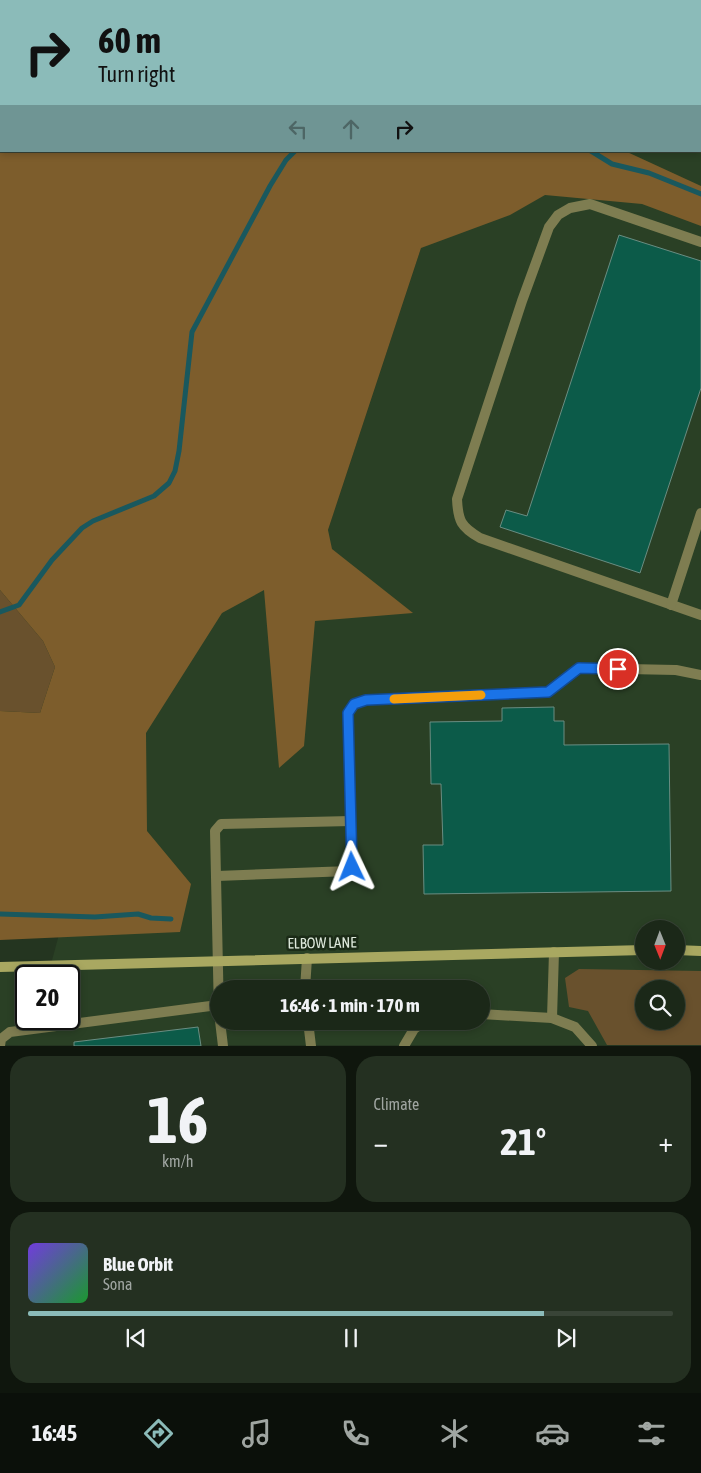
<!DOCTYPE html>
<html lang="en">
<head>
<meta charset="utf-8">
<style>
	body { margin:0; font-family:"Asap Condensed",sans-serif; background:#243021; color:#f1f3f6; height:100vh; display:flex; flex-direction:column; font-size:19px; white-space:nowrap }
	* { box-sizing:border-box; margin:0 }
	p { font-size:16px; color:#a0a6a2 }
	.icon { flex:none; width:28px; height:28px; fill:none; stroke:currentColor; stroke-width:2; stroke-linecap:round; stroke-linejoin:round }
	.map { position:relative; height:1046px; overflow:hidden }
	.side { display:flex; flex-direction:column; gap:10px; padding:10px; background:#0f160d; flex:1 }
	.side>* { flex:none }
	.top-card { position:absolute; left:0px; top:0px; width:701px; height:152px; box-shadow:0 2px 8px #0003,0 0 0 1px #394437; background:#8bbbb9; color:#111; overflow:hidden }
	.needle { width:32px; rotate:179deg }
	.tools { position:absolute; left:635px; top:920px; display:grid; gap:10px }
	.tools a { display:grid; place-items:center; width:50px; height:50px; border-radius:50%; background:#1b2818; box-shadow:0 2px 8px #0003,0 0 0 1px #394437; font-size:25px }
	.speed { position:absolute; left:15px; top:965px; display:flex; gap:10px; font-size:25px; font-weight:700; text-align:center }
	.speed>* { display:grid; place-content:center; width:65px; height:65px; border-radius:50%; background:#1b2818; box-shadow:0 2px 8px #0003,0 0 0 1px #394437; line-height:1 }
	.speed .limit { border:2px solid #111; border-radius:8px; background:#fff; color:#111 }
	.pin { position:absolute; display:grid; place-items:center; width:42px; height:42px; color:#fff; margin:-21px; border:2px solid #fff; border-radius:50%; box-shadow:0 1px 5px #0007 }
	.me { position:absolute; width:55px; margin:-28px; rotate:358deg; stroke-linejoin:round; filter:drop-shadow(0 0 4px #0008) }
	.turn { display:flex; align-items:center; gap:18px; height:105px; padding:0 15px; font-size:22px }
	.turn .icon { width:65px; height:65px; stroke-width:2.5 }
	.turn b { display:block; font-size:35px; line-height:42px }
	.lanes { display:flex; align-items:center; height:48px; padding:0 15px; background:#0003; justify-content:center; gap:25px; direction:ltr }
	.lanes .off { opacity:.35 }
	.big { font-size:38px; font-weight:700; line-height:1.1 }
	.side .tile { flex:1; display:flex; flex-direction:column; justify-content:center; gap:8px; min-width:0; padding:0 18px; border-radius:20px; background:#243021 }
	.side .dial { align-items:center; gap:0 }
	.dial b { font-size:65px; line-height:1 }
	.song { display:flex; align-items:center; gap:15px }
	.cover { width:60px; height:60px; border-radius:8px; background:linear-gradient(135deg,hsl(260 70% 55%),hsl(130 70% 35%)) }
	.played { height:5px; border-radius:2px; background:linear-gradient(90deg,#8bbbb9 80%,#394437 80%) }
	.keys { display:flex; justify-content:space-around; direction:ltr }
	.heat { display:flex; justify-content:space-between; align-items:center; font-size:28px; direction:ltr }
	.side .tiles { flex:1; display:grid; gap:10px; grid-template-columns:1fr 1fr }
	.tile:last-child { grid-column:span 2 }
	.trip { position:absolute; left:210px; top:980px; width:280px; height:50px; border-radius:25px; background:#1b2818; box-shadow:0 2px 8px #0003,0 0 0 1px #394437; font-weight:700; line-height:50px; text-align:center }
	.dock { display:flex; height:80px; justify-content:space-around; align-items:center; background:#0b100a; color:#a0a6a2 }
	.dock .icon { width:35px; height:35px }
	.dock .active { color:#8bbbb9 }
	.dock b { font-size:22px; color:#f1f3f6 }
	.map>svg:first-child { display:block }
	.built { fill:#2a4025; fill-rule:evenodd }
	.green { fill:#69512d; fill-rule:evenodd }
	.forest { fill:#7d5d2c }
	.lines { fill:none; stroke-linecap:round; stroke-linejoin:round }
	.stream { stroke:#19585e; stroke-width:5 }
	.building { fill:#0c5b49; stroke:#6a8d82 }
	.lane { stroke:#7e7d51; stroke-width:10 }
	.street { stroke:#7e7d51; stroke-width:10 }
	.secondary { stroke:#a9a861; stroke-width:10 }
	.route-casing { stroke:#114b97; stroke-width:12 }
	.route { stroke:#1a73e8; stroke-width:9 }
	.slow { stroke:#f59e0b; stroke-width:9 }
	.labels { text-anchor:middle; stroke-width:5; stroke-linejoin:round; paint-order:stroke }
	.street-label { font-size:15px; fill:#dde8db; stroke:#1b2b17 }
</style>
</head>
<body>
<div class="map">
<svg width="701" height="1046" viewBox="0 0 701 1046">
	<rect width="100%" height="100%" fill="#243520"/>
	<!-- built -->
	<path class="built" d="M 447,0 L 701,0 L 701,1045 L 0,1045 L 0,966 L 51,964 L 127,684 L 328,530 L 453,151 L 700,151 L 700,1 ZM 644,929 L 676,929 L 676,961 L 644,961 ZM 26,976 L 69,976 L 69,1019 L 26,1019 ZM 219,989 L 481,989 L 481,1021 L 219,1021 ZM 644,989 L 676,989 L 676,1021 L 644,1021 Z"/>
	<!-- green -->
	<g class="green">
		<path d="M 0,590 L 43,641 L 55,667 L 40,713 L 0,711 Z"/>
		<path d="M 579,969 L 701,971 L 701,1045 L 607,1045 L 588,1011 L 569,1007 L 565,978 ZM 644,989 L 676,989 L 676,1021 L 644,1021 Z"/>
	</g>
	<!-- forest -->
	<path class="forest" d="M 0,0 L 621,0 L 1,1 L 1,151 L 625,151 L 701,186 L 701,226 L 642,204 L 545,195 L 510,215 L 421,248 L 328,530 L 332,549 L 413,613 L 315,621 L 304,746 L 279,768 L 264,590 L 222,613 L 146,733 L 147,831 L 191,884 L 180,932 L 0,940 L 0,711 L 40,713 L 55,667 L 43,641 L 0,590 Z"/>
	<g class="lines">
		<!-- stream -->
		<g class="stream">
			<path d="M 393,0 L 393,1"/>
			<path d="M 591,151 L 612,164 L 649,173 L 701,194"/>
			<path d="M 0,612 L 19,605 L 52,560 L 82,528 L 93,521 L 154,496 L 169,483 L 175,471 L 179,451 L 192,332 L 270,186 L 286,160 L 295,151"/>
			<path d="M 0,914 L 95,917 L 138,914 L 151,918 L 171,919"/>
		</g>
	</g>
	<!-- building -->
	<g class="building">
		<path d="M 619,235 L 701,261 L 701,388 L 640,573 L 500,527 L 506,510 L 527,516 Z"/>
		<path d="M 554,707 L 554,721 L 564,721 L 564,745 L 669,744 L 671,891 L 424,894 L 423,845 L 443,845 L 441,784 L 431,784 L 430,722 L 502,721 L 502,708 Z"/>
		<path d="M 198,1027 L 201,1046 L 74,1046 L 74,1042 Z"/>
	</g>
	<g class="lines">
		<!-- lane -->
		<g class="lane">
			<path d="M 700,119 L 701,119"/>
			<path d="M 701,242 L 590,204 L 570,208 L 558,215 L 549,227 L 522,301 L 457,499 C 458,521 461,527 480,538 L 701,615"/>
			<path d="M 671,605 L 701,513"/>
			<path d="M 217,876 L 350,871 L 352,867 L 348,713 L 355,704 L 366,700 L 548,692 L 579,668 L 676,670 L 701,675"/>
			<path d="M 481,1014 L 552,1018 L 554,952"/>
			<path d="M 219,1015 L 215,831 L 221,824 L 351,821"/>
			<path d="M 552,1018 L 575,1027 L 592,1046"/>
			<path d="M 220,1021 L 223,1046"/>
			<path d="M 0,1046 L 1,1039 L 10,1032 L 218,1005"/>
			<path d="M 404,1046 L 414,1029 L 425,1021"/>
		</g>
		<!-- street -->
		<g class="street">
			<path d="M 305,989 L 307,958"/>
			<path d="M 308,1021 L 311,1046"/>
		</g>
		<!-- secondary -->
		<g class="secondary">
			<path d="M 676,950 L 701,951"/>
			<path d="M 0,967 L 644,950"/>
		</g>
	</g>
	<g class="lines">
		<defs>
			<path id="route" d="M 352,867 L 348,713 L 354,704 L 366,700 L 548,692 L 579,668 L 618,669"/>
		</defs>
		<!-- route casing -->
		<use href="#route" class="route-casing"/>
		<!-- route -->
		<use href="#route" class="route"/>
		<!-- slow -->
		<path class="slow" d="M 394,699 L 481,695"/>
	</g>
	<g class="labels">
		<!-- street labels -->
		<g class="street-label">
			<text transform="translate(322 943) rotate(-1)" y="5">ELBOW LANE</text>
		</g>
	</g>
</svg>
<div class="tools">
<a><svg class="needle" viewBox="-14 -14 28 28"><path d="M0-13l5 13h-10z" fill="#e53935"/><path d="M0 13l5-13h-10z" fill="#a0a6a2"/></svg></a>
<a><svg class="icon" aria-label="search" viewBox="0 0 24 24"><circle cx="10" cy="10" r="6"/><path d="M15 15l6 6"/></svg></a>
</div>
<div class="speed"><div class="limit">20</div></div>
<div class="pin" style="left:618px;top:669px;background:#d93025"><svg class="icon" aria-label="arrive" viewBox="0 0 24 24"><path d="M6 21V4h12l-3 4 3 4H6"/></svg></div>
<svg class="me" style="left:352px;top:867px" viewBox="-20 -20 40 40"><path d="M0-17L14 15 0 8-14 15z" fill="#1a73e8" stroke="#fff" stroke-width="4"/></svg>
<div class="trip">16:46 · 1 min · 170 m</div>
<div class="top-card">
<div class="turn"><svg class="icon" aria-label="right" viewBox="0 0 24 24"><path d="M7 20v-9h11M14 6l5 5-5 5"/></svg><div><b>60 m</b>Turn right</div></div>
<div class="lanes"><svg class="icon off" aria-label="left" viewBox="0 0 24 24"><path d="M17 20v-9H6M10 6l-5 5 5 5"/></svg><svg class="icon off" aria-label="ahead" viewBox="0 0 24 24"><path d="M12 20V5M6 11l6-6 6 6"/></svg><svg class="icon" aria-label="right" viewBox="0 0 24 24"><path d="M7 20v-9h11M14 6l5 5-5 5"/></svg></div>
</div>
</div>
<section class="side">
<div class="tiles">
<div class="tile dial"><b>16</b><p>km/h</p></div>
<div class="tile"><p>Climate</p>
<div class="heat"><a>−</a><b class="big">21°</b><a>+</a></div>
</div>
<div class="tile">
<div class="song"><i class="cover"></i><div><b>Blue Orbit</b><p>Sona</p></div></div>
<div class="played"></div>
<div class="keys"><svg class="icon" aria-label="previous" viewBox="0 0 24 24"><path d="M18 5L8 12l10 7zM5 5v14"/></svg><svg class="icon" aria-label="pause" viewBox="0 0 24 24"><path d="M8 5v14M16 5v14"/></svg><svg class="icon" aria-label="next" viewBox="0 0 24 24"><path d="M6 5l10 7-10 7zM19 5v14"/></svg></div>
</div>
</div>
</section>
<nav class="dock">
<b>16:45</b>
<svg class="icon active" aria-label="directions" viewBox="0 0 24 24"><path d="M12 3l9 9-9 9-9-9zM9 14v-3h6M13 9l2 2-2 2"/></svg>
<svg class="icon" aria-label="music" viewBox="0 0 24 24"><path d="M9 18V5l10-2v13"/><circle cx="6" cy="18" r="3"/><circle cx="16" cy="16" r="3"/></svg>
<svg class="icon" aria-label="phone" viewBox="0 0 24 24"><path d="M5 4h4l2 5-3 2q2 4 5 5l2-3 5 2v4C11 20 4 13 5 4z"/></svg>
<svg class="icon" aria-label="climate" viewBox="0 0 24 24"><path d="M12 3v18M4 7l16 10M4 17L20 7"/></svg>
<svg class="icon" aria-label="car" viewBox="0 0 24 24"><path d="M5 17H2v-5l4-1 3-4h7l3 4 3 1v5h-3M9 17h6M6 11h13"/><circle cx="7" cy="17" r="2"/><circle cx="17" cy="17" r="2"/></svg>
<svg class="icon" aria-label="filters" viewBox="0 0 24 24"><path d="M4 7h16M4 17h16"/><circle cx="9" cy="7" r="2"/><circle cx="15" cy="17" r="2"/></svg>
</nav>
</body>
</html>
